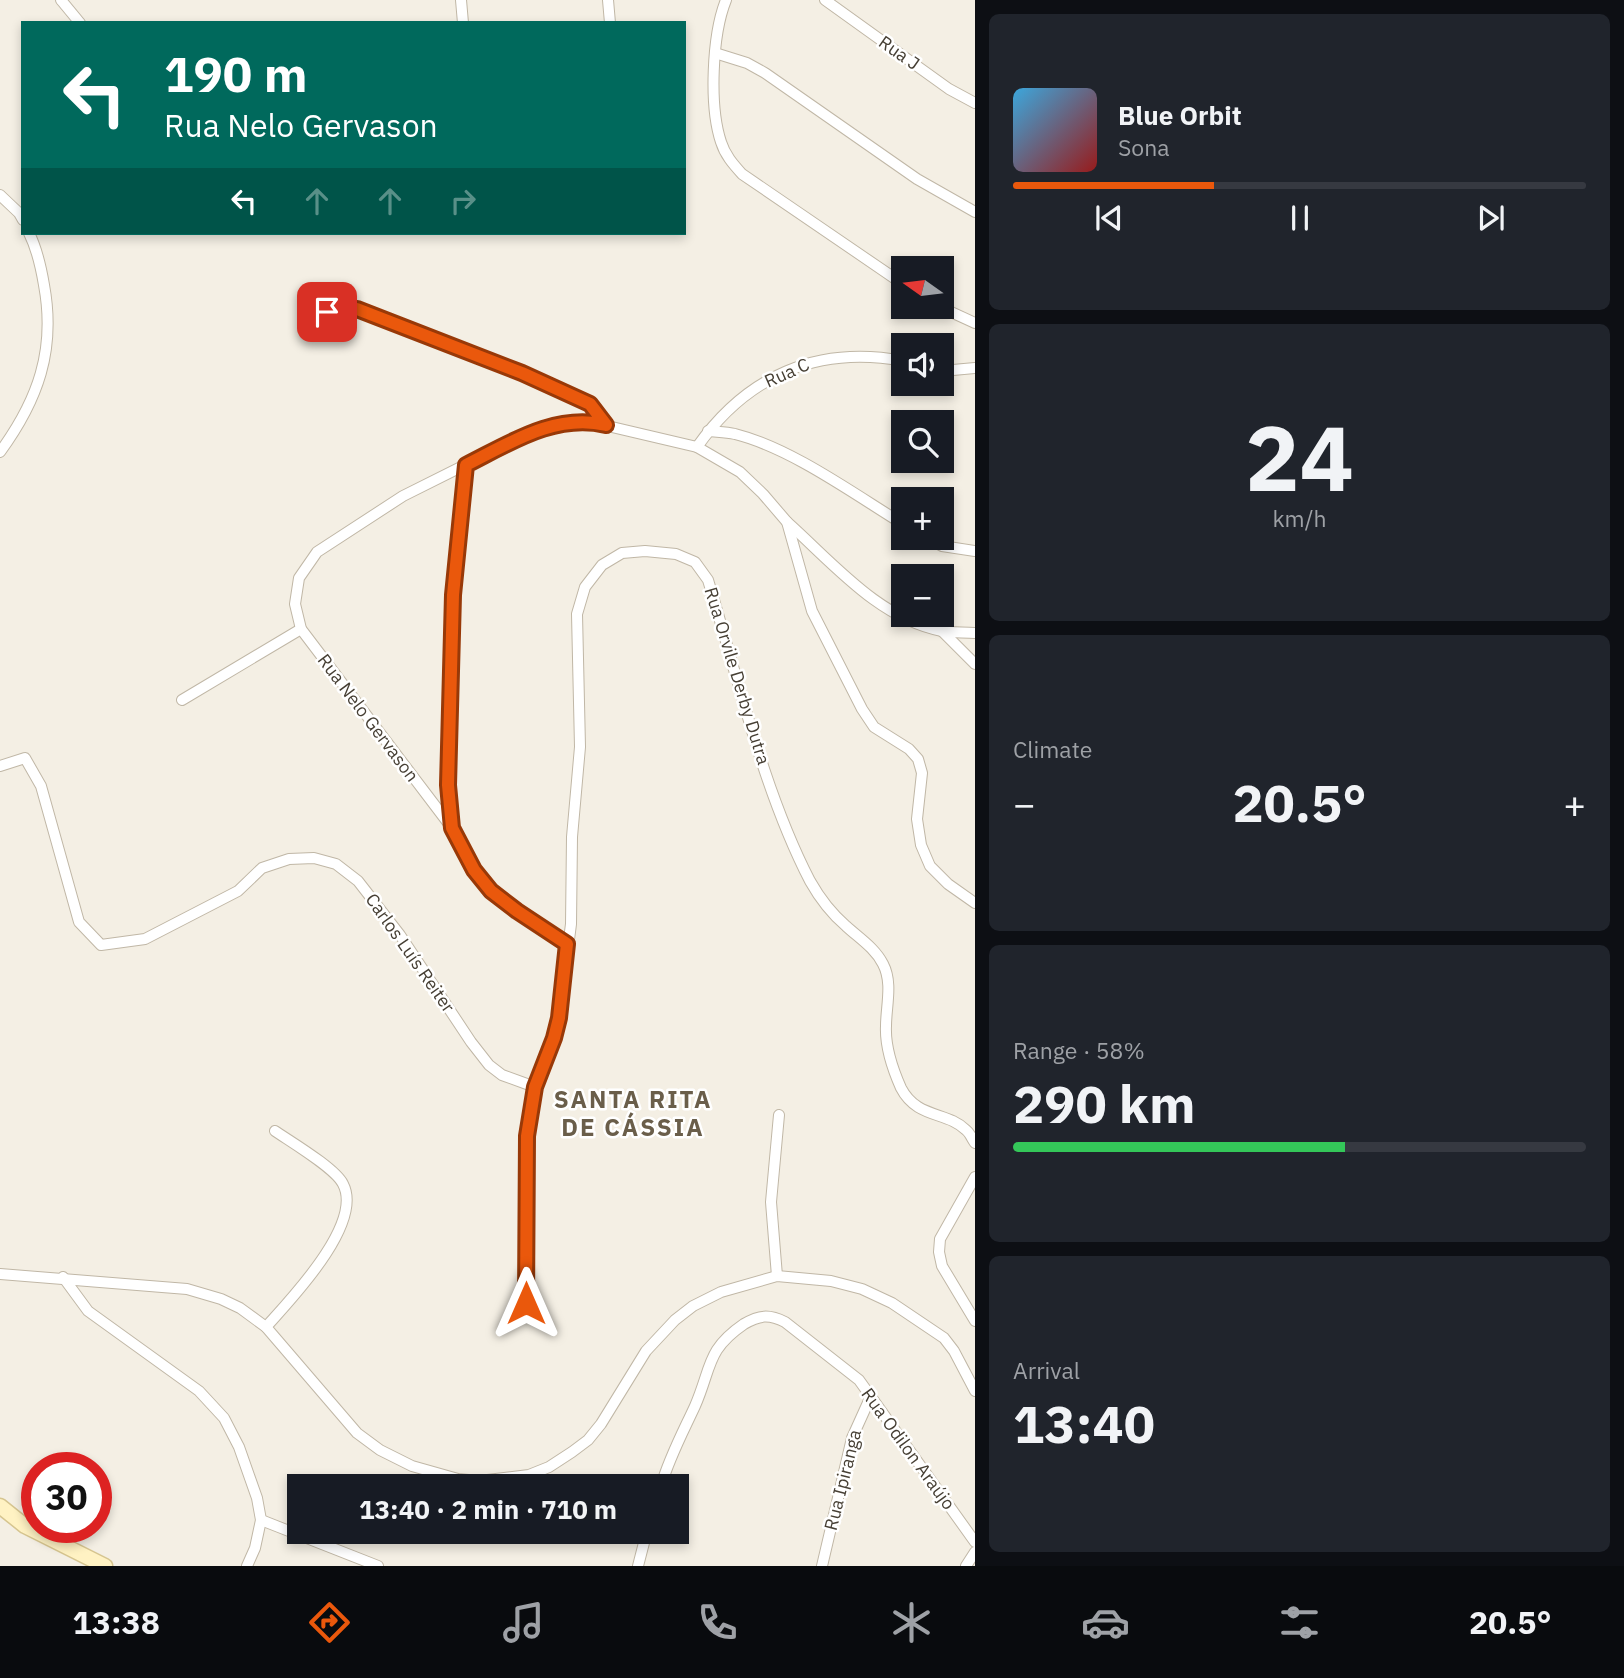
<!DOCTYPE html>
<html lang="en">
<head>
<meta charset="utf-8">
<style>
	body { margin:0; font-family:"IBM Plex Sans",sans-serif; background:#20242c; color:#f1f3f6; height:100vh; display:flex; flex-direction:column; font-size:26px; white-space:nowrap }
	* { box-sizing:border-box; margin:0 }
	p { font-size:23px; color:#9ea1a6 }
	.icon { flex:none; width:38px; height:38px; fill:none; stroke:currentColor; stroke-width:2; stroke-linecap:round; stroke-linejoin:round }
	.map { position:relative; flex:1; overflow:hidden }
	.side { display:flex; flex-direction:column; gap:14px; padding:14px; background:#0d0f14; width:649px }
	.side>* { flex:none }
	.top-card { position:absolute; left:21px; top:21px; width:665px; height:214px; border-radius:0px; box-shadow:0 4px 10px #0003; background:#00695c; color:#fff; overflow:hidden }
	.needle { width:46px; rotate:284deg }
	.tools { position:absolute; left:891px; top:256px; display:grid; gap:14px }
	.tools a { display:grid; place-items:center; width:63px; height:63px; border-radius:0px; background:#171b24; box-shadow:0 4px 10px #0003; font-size:35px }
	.speed { position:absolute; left:21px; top:1452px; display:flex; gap:14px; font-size:35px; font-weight:700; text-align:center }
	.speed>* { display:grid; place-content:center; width:91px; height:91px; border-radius:50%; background:#171b24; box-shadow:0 4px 10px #0003; line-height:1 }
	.speed .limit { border:10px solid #d22; background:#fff; color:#111 }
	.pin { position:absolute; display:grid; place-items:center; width:60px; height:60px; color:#fff; margin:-30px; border-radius:14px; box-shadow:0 4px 10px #0006 }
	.me { position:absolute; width:77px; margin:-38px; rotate:0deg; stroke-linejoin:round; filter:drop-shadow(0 0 5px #0008) }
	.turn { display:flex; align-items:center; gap:24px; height:147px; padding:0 28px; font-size:32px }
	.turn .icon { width:91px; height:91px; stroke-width:2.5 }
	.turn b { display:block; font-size:49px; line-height:60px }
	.lanes { display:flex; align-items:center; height:66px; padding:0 28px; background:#0003; justify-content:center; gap:35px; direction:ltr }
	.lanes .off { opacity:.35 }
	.big { font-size:52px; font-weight:800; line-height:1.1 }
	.side .card { flex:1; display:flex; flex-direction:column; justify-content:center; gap:10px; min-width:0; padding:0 24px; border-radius:10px; background:#20242c }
	.side .dial { align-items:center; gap:0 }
	.dial b { font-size:91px; line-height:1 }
	.song { display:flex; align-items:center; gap:21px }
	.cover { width:84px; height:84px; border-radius:10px; background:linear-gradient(135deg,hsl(200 70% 55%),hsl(0 70% 35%)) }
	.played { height:7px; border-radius:4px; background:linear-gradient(90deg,#ea580c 35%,#363941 35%) }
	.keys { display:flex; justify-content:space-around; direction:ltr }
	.heat { display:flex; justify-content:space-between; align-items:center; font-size:38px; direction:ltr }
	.charge { height:10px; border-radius:5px; background:linear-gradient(90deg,#34c759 58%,#363941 0) }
	.trip { position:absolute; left:287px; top:1474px; width:402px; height:70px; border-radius:0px; background:#171b24; box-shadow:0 4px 10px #0003; font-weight:800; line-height:70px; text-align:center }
	.tabs { display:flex; height:112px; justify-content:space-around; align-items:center; background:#090b0e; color:#9ea1a6 }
	.tabs .icon { width:49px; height:49px }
	.tabs .selected { color:#ea580c }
	.tabs b { font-size:32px; color:#f1f3f6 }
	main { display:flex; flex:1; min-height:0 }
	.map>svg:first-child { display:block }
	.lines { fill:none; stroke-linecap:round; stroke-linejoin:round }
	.street-casing { stroke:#c0b7a6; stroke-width:12 }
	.secondary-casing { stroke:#d6c590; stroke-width:17 }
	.street { stroke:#fff; stroke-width:10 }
	.secondary { stroke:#fff2c3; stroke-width:14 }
	.route-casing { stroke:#983908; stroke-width:18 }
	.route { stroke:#ea580c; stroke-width:12 }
	.labels { text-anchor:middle; stroke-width:5; stroke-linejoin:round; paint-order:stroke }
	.street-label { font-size:18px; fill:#463f34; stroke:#fff }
	.district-label { font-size:24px; font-weight:bold; letter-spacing:2px; fill:#6a5e4a; stroke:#fff }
</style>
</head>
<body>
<main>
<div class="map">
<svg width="975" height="1566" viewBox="0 0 975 1566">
	<rect width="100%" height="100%" fill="#f4efe4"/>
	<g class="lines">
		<defs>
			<g id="street">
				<path d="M 61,0 L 80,23"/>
				<path d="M 461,0 L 463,23"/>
				<path d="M 608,0 L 610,23"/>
				<path d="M 726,0 C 712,35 709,106 721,142 C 725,155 733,164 742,174 L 903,284"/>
				<path d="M 825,0 L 949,89 L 975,103"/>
				<path d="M 715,53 L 747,63 L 765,73 L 917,179 L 975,212"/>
				<path d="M 0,195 L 19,213 L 23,220"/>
				<path d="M 938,306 L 975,323"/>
				<path d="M 327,312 L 357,309 L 522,373 L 590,404 L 606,424"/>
				<path d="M 942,371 L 975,368"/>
				<path d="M 708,431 C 717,432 726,432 735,434 C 791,448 854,494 903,524"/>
				<path d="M 697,447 C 747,376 817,345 903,361"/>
				<path d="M 0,452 C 38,400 56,350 44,285 C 41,267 37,249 29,233"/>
				<path d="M 787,522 C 833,563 879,619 942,631 C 952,633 964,632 975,633"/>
				<path d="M 926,537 L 942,546 L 975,551"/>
				<path d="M 942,631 L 975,664"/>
				<path d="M 182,700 L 301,629"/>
				<path d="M 0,766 L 25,758 L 41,786 L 79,922 L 101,945 L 145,939 L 238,891 L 262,868 L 289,859 L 314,858 L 336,864 L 358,881 L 400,935 L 471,1042 L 489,1065 L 502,1075 L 535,1087"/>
				<path d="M 451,827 L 448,785 L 453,595 L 466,465"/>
				<path d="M 567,944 L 491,891 L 474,870 L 452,828 L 301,629 L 295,604 L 299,578 L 317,552 L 403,496 L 513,441 L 552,425 L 582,420 L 697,447 L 740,472 L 763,494 L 787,522 L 812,611 L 862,709 L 874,727 L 909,749 L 918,759 L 922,773 L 917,819 L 921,845 L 930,866 L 948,884 L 975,903"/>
				<path d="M 975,1177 L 940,1239 L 939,1252 L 942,1266 L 975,1321"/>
				<path d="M 0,1274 L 187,1289 L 221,1299 L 240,1308 L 266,1327 L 357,1433 L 380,1450 L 412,1466 L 458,1479 L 479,1481 L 529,1475 L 549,1467 L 572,1452 L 588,1440 L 601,1424 L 646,1351 L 675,1320 L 693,1306 L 721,1292 L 777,1276 L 831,1281 L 862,1289 L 892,1303 L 944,1338 L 954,1351 L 975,1391"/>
				<path d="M 777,1276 L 771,1202 L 779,1115"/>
				<path d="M 63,1277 L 88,1311 L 199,1391 L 224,1418 L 239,1447 L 257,1498 L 261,1520 L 255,1548 L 247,1566"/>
				<path d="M 526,1303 L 527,1136 L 535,1087 L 554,1038 L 559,1018 L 571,924 L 572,837 L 580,747 L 577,614 L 585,587 L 602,565 L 622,553 L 645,551 L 676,554 L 695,562 L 708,580 C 738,678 763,790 810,881 C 819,897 832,914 846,926 C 859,938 875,948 883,964 C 893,983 886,1006 886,1026 C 885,1046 893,1070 901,1088 C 917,1119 947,1111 966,1130 C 970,1133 972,1139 975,1143"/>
				<path d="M 266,1327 C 290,1300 364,1224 343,1184 C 335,1168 291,1142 275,1131"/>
				<path d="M 661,1486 C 669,1458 683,1432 695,1406 C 712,1367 706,1350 744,1324 C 759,1315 769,1314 785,1322 L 859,1380 L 975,1542"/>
				<path d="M 261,1520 L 378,1566"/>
				<path d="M 638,1566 L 647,1531"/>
				<path d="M 822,1566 L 852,1438 L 871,1396"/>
				<path d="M 966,1566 L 975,1552"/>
			</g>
			<path id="secondary" d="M 0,1506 L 25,1526 L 105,1566"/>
		</defs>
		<!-- street casing -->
		<use href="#street" class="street-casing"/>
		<!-- secondary casing -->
		<use href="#secondary" class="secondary-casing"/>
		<!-- street -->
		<use href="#street" class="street"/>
		<!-- secondary -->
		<use href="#secondary" class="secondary"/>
	</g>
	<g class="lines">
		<defs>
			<path id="route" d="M 327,312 L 357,309 L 522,373 L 590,404 L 606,425 C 555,413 510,443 466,465 L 453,595 L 448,785 L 452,828 L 474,870 L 491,891 L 517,911 L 567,944 L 559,1018 L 554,1038 L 535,1087 L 527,1136 L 526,1303"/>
		</defs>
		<!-- route casing -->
		<use href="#route" class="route-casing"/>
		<!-- route -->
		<use href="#route" class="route"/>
	</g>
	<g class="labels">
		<!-- street labels -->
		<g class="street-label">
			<text transform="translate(899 53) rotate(35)" y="6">Rua J</text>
			<text transform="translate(787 373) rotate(-24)" y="6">Rua C</text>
			<text transform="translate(737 676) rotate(73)" y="6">Rua Orvile Derby Dutra</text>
			<text transform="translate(368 718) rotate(53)" y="6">Rua Nelo Gervason</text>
			<text transform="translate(410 953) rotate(55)" y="6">Carlos Luís Reiter</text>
			<text transform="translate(908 1449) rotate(54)" y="6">Rua Odilon Araújo</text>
			<text transform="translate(843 1480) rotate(-76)" y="6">Rua Ipiranga</text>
		</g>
		<!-- district labels -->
		<g class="district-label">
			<text x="633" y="1108">SANTA RITA<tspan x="633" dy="28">DE CÁSSIA</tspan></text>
		</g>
	</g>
</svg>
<div class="tools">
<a><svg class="needle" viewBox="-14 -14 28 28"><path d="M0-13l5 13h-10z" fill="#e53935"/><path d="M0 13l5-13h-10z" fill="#9ea1a6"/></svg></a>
<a><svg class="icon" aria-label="sound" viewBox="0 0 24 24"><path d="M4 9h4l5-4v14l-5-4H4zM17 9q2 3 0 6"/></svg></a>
<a><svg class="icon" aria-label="search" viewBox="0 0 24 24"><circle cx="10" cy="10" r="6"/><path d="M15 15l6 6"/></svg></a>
<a>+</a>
<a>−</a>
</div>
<div class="speed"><div class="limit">30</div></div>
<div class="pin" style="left:327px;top:312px;background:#d93025"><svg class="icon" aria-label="arrive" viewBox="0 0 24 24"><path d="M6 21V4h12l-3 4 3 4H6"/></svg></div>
<svg class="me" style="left:526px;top:1303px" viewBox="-20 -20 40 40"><path d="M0-17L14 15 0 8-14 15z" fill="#ea580c" stroke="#fff" stroke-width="4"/></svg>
<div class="trip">13:40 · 2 min · 710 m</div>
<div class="top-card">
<div class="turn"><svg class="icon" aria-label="left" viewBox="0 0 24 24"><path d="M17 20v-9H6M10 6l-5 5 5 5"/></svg><div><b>190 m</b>Rua Nelo Gervason</div></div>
<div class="lanes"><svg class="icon" aria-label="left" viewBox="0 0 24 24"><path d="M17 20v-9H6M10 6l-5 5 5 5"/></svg><svg class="icon off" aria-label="ahead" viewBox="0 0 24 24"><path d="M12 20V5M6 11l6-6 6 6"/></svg><svg class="icon off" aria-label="ahead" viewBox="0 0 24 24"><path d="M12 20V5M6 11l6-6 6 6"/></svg><svg class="icon off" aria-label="right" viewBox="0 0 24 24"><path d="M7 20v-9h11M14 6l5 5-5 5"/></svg></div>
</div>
</div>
<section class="side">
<div class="card">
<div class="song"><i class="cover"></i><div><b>Blue Orbit</b><p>Sona</p></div></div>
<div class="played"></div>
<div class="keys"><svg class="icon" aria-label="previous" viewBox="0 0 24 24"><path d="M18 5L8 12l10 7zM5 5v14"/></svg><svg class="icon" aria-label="pause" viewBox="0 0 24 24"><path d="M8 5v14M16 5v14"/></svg><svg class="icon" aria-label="next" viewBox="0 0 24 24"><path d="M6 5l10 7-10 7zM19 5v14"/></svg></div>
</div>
<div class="card dial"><b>24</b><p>km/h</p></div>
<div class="card"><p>Climate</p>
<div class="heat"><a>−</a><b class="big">20.5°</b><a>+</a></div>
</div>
<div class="card"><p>Range · 58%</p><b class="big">290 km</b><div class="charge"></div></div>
<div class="card"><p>Arrival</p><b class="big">13:40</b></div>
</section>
</main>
<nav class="tabs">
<b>13:38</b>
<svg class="icon selected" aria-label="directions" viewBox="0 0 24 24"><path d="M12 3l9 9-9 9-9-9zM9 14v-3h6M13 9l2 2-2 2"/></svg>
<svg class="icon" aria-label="music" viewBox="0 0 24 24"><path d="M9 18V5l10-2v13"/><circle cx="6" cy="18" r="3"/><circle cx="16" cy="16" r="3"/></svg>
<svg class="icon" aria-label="phone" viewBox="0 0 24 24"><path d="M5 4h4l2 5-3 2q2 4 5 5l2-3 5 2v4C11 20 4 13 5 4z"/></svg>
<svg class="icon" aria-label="climate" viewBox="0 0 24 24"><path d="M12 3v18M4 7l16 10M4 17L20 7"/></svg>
<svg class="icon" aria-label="car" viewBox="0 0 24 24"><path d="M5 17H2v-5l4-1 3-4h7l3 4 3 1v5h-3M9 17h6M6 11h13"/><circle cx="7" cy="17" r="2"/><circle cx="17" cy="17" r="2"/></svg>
<svg class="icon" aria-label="filters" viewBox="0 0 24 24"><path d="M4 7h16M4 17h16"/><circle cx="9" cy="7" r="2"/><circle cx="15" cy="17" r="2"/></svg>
<b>20.5°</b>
</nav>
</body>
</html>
